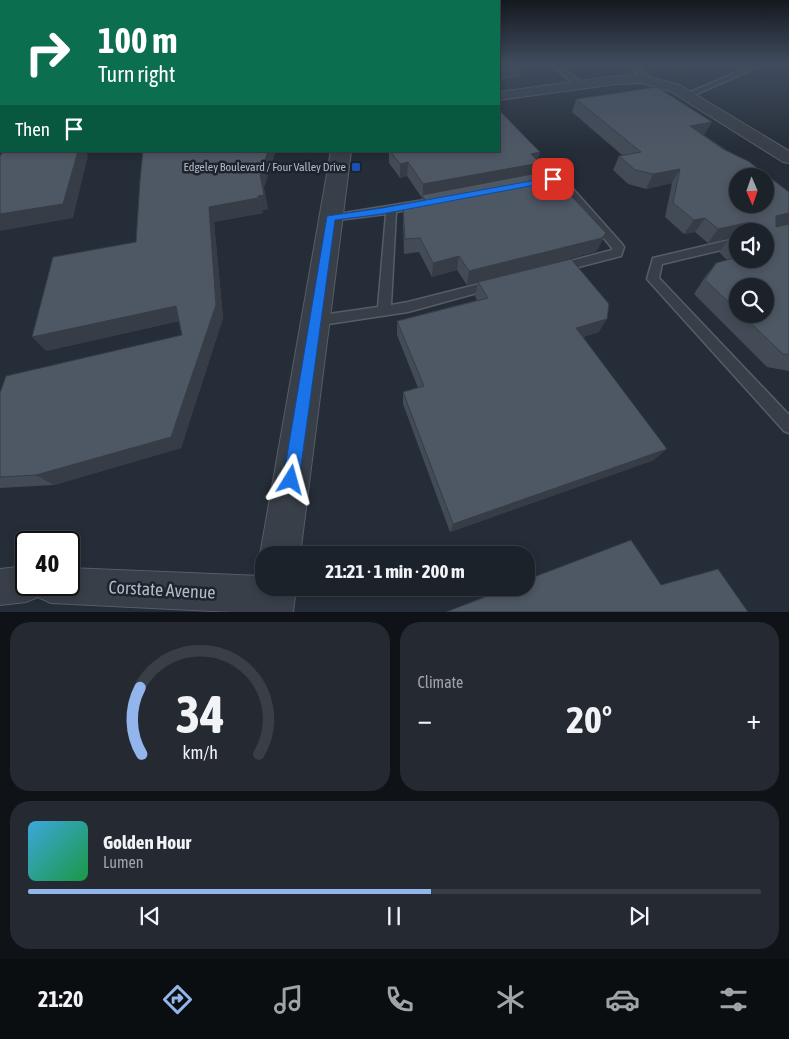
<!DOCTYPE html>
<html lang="en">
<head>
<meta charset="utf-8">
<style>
	body { margin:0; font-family:"Asap Condensed",sans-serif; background:#252a32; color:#f1f3f6; height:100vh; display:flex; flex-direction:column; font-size:19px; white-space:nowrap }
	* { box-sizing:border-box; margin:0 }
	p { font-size:16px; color:#a0a4a8 }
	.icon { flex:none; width:28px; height:28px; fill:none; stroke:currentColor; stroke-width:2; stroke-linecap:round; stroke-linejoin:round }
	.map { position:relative; height:612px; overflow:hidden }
	.side { display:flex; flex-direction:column; gap:10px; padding:10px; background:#0f1317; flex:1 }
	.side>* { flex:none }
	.banner { position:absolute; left:0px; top:0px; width:500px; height:152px; box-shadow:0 2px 8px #0003,0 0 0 1px #3a3f47; background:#0b6e4f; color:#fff; overflow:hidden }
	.needle { width:32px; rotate:178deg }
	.buttons { position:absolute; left:729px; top:168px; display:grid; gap:10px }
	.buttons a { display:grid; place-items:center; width:45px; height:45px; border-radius:50%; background:#1c222a; box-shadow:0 2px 8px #0003,0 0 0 1px #3a3f47; font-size:25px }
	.speed { position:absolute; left:15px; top:531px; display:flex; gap:10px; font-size:25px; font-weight:700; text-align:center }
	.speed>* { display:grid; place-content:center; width:65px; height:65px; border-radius:50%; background:#1c222a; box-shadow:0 2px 8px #0003,0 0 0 1px #3a3f47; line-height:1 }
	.speed .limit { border:2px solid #111; border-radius:8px; background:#fff; color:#111 }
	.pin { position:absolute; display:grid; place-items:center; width:42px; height:42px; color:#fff; margin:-21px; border-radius:10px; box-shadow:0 2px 8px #0006 }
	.me { position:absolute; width:55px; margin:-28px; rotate:8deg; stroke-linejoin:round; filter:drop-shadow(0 0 4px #0008) }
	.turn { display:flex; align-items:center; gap:18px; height:105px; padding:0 15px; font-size:22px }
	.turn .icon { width:65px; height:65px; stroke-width:2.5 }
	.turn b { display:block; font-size:35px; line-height:42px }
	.then { display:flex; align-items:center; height:48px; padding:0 15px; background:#0003; gap:10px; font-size:19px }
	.big { font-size:38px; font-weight:700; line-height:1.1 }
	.side .widget { flex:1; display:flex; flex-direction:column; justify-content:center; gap:8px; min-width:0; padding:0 18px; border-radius:20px; background:#252a32 }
	.side .dial { align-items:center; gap:0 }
	.dial svg { height:130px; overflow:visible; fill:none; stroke:#3a3f47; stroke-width:7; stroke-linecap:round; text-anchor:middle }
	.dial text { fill:#f1f3f6; stroke:none }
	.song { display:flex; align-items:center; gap:15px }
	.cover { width:60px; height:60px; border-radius:8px; background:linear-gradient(135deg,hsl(200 70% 55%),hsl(140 70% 35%)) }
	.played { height:5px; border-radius:2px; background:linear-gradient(90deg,#92b5eb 55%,#3a3f47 55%) }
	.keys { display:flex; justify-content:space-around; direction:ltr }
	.heat { display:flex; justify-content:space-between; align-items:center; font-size:28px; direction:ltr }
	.side .tiles { flex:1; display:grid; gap:10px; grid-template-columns:1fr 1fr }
	.widget:last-child { grid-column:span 2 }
	.trip { position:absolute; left:255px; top:546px; width:280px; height:50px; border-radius:20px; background:#1c222a; box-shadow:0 2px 8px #0003,0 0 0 1px #3a3f47; font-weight:700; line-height:50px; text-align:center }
	.menu { display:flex; height:80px; justify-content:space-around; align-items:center; background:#0b0e11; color:#a0a4a8 }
	.menu .icon { width:35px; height:35px }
	.menu .selected { color:#92b5eb }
	.menu b { font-size:22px; color:#f1f3f6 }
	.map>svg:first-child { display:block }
	.green { fill:#2a3b3b }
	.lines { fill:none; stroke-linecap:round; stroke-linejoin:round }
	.service-casing { stroke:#565d67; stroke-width:3 }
	.minor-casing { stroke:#565d67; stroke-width:2 }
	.tertiary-casing { stroke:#565d67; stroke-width:2 }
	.service { fill:#383f49; fill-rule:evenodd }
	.minor { fill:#383f49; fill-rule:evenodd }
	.tertiary { fill:#383f49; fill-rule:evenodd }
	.wall { fill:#434b56; fill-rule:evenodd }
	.shaded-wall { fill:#373d46 }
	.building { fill:#4e5764; stroke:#373d46; fill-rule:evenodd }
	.route { fill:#1a73e8; stroke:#114b97 }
	.transit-dot { fill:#1a4fb4; stroke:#1d242e; stroke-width:2 }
	.labels { text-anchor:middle; stroke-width:5; stroke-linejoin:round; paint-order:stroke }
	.far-poi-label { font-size:12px; fill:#b4bac5; stroke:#1d242e; text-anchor:end }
	.near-street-label { font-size:18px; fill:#b4bac5; stroke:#1d242e }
</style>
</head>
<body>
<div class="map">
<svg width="789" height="612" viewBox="0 0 789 612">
	<rect width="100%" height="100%" fill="#252d38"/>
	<!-- green -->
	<path class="green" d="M 649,64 L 719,64 L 686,75 Z"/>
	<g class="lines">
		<defs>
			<g id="service">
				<path d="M 550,64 L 557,64 L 585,85 L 578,87 Z"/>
				<path d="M 629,64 L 635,64 L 651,78 L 651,82 L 645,82 Z"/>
				<path d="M 757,64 L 765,64 L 690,97 L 683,95 Z"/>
				<path d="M 553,176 L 565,180 L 622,244 L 624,247 L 621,256 L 559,272 L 555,271 L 553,268 L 555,265 L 612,250 L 612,248 L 559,184 L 553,182 L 541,185 L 536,182 Z"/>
				<path d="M 437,198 L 441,199 L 441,203 L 396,212 L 391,305 L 408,302 L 491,281 L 495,282 L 497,285 L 495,288 L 408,312 L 315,326 L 310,325 L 309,321 L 310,317 L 315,316 L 378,307 L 386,214 L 330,221 L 325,218 L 326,216 Z"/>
				<path d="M 738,238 L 738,246 L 662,264 L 659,278 L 789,415 L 789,433 L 784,431 L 647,279 L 653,258 Z"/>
			</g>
			<g id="minor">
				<path d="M 641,75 L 680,85 L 789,151 L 789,163 L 783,162 L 670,91 L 641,83 L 616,84 L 499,100 L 499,92 L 616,76 Z"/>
				<rect x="0" y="133" width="1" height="10"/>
				<path d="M 26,566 L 26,585 L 69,585 L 69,568 L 264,576 L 264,588 L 289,588 L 292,595 L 287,608 L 279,612 L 232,612 L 51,603 L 38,597 L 26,602 L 0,605 L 0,569 Z"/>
			</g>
			<g id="tertiary">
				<path d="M 331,151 L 351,151 L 300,555 L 264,555 L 264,565 L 260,555 Z"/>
				<path d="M 264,571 L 264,588 L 296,588 L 293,612 L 249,612 L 254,588 L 260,573 Z"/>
			</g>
		</defs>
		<!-- service casing -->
		<use href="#service" class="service-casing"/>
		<!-- minor casing -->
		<use href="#minor" class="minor-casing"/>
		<!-- tertiary casing -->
		<use href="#tertiary" class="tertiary-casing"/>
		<!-- service -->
		<use href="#service" class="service"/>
		<!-- minor -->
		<use href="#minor" class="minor"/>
		<!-- tertiary -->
		<use href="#tertiary" class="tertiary"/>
	</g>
	<!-- wall -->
	<g class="wall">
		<path d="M 576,99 L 704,135 L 789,192 L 789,371 L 767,367 L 694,294 L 705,277 L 716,263 L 727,260 L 719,252 L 729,239 L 708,243 L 695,232 L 684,234 L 665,217 L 672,183 L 646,189 L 628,184 L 613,170 L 619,156 L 622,155 L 572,112 ZM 738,231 L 765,231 L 765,259 L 738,259 ZM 738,286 L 765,314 L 738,314 Z"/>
		<path d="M 389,151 L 499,151 L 538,161 L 540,163 L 537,173 L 599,247 L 595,252 L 467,285 L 457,270 L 432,277 L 419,252 L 404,254 L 403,222 L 403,207 L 422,204 L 422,198 L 407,176 L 400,178 L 389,163 Z"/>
		<path d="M 264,188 L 268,209 L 262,210 L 263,213 L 214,222 L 223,318 L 181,448 L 54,485 L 0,488 L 0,393 L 182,335 L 179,321 L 46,351 L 136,242 Z"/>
		<path d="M 478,282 L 599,332 L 583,337 L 654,460 L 450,532 L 403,404 L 403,392 L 418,388 L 397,335 L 397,321 L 477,300 L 475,296 Z"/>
	</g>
	<!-- shaded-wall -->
	<g class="shaded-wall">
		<path d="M 510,64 L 535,64 L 521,66 L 519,77 L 499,80 L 499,68 Z"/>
		<rect x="0" y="94" width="1" height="14"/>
		<path d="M 712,122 L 704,135 L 682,139 L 690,126 Z"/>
		<path d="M 78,151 L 86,151 L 88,156 L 73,218 L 0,231 L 0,214 Z"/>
		<path d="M 268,151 L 276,151 L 264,188 L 268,209 L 262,210 L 258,196 L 260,174 Z"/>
		<path d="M 540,152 L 537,164 L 540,163 L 536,177 L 423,195 L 423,184 L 531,154 Z"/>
		<path d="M 408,162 L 407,176 L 400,178 L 400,164 Z"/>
		<path d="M 680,169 L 672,183 L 646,189 L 653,174 Z"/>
		<path d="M 258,198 L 263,213 L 214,222 L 223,318 L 181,448 L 54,485 L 36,475 L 171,437 L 209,207 Z"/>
		<path d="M 789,213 L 789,225 L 765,230 L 776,216 Z"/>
		<path d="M 705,218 L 695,232 L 684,234 L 694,220 Z"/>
		<path d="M 750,222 L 743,231 L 738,231 L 738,237 L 708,243 L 718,229 Z"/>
		<path d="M 606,233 L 599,247 L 595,252 L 467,285 L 469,271 Z"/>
		<path d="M 459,256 L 457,270 L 432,277 L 433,263 Z"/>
		<path d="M 176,306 L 184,320 L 46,351 L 32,337 Z"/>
		<path d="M 607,319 L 599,332 L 569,341 L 576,328 Z"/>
		<path d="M 667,449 L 654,460 L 450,532 L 453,524 Z"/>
	</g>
	<!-- building -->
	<g class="building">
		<rect x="0" y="64" width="1" height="30"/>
		<path d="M 499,64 L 521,64 L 499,68 Z"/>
		<path d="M 657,87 L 712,122 L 690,126 L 723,149 L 748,161 L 789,192 L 789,213 L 776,216 L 776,227 L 789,224 L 789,355 L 783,354 L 741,314 L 765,314 L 765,286 L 738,286 L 738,311 L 705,280 L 716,263 L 738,257 L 738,259 L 765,259 L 765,231 L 751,231 L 750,222 L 718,229 L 705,218 L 694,220 L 673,203 L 680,169 L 653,174 L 635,170 L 619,156 L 641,152 L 576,99 ZM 738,176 L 765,176 L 765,204 L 738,204 Z"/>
		<path d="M 499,110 L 540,152 L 531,154 L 540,163 L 423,184 L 408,162 L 400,164 L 390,151 L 499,151 Z"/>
		<path d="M 14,151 L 78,151 L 63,204 L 0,214 L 0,156 L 2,153 Z"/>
		<path d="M 143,151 L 268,151 L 260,174 L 264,195 L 258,196 L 258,198 L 209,207 L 216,305 L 171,437 L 36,475 L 0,477 L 0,393 L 6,376 L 182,335 L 176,306 L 32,337 L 53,257 L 136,242 L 140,180 Z"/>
		<path d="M 548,171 L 606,233 L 602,238 L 469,271 L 459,256 L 433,263 L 420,238 L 405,239 L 403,207 L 427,203 L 422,195 Z"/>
		<path d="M 738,236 L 738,245 L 730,238 Z"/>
		<path d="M 571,259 L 609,304 L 607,319 L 576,328 L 667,449 L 453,524 L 403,392 L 424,386 L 397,321 L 488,298 L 478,282 Z"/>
		<path d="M 631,540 L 661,585 L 718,569 L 748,612 L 446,612 L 508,588 L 526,588 L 526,580 Z"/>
	</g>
	<!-- sky -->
	<linearGradient id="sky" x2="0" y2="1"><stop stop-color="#14191f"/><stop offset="0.43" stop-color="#404c5e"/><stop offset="1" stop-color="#404c5e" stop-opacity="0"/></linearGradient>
	<rect width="789" height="149" fill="url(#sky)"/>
	<!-- route -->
	<path class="route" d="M 553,177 L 557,179 L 556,181 L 382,214 L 335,220 L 299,480 L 296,485 L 291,488 L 286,485 L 283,480 L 327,216 L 382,208 Z"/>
	<!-- markers -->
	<rect class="transit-dot" x="351" y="162" width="10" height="10" rx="2.5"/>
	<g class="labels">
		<!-- far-poi labels -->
		<g class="far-poi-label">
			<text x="346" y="171">Edgeley Boulevard / Four Valley Drive</text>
		</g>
		<!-- near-street labels -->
		<g class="near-street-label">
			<text transform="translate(162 590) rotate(3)" y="6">Corstate Avenue</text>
		</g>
	</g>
</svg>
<div class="buttons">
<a><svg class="needle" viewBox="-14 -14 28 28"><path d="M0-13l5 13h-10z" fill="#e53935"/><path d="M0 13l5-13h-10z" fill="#a0a4a8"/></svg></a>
<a><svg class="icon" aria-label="sound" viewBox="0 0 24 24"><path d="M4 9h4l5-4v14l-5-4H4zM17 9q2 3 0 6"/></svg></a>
<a><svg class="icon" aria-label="search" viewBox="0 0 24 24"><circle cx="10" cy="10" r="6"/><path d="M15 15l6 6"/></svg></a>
</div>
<div class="speed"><div class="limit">40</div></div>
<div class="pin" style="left:553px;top:179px;background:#d93025"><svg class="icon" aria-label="arrive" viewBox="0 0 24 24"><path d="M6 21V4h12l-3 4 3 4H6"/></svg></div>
<svg class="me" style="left:291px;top:480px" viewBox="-20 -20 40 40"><path d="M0-17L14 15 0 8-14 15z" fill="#1a73e8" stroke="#fff" stroke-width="4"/></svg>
<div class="trip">21:21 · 1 min · 200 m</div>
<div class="banner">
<div class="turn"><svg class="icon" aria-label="right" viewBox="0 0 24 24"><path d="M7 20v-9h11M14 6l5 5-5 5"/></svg><div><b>100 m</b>Turn right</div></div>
<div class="then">Then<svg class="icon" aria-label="arrive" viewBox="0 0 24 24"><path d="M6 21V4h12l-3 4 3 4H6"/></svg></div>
</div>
</div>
<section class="side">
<div class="tiles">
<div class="widget dial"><svg viewBox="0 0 100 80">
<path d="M14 69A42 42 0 1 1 86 69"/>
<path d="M14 69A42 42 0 0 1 13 28" stroke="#92b5eb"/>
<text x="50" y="56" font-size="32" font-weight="700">34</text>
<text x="50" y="72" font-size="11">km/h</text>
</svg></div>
<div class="widget"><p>Climate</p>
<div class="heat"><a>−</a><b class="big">20°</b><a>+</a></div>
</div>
<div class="widget">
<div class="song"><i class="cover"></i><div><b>Golden Hour</b><p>Lumen</p></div></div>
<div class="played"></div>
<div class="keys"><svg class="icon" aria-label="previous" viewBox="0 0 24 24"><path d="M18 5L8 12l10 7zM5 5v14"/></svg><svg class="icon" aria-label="pause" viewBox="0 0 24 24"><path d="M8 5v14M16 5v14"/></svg><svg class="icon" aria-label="next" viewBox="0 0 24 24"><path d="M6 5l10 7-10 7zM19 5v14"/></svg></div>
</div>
</div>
</section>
<nav class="menu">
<b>21:20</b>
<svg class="icon selected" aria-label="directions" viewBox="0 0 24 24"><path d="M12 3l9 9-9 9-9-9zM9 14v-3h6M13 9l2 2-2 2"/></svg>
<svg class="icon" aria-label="music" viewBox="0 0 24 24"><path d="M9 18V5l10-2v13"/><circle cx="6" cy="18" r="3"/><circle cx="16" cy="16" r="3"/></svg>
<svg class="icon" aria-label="phone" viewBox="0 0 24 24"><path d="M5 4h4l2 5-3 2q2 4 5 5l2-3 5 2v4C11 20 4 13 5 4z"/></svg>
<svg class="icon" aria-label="climate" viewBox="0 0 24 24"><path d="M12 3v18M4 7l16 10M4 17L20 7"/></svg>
<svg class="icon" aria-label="car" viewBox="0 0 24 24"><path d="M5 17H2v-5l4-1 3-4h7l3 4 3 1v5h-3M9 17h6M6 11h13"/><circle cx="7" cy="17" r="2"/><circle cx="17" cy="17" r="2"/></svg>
<svg class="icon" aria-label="filters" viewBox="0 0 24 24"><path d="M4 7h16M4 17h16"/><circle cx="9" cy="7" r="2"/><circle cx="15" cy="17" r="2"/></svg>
</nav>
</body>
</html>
